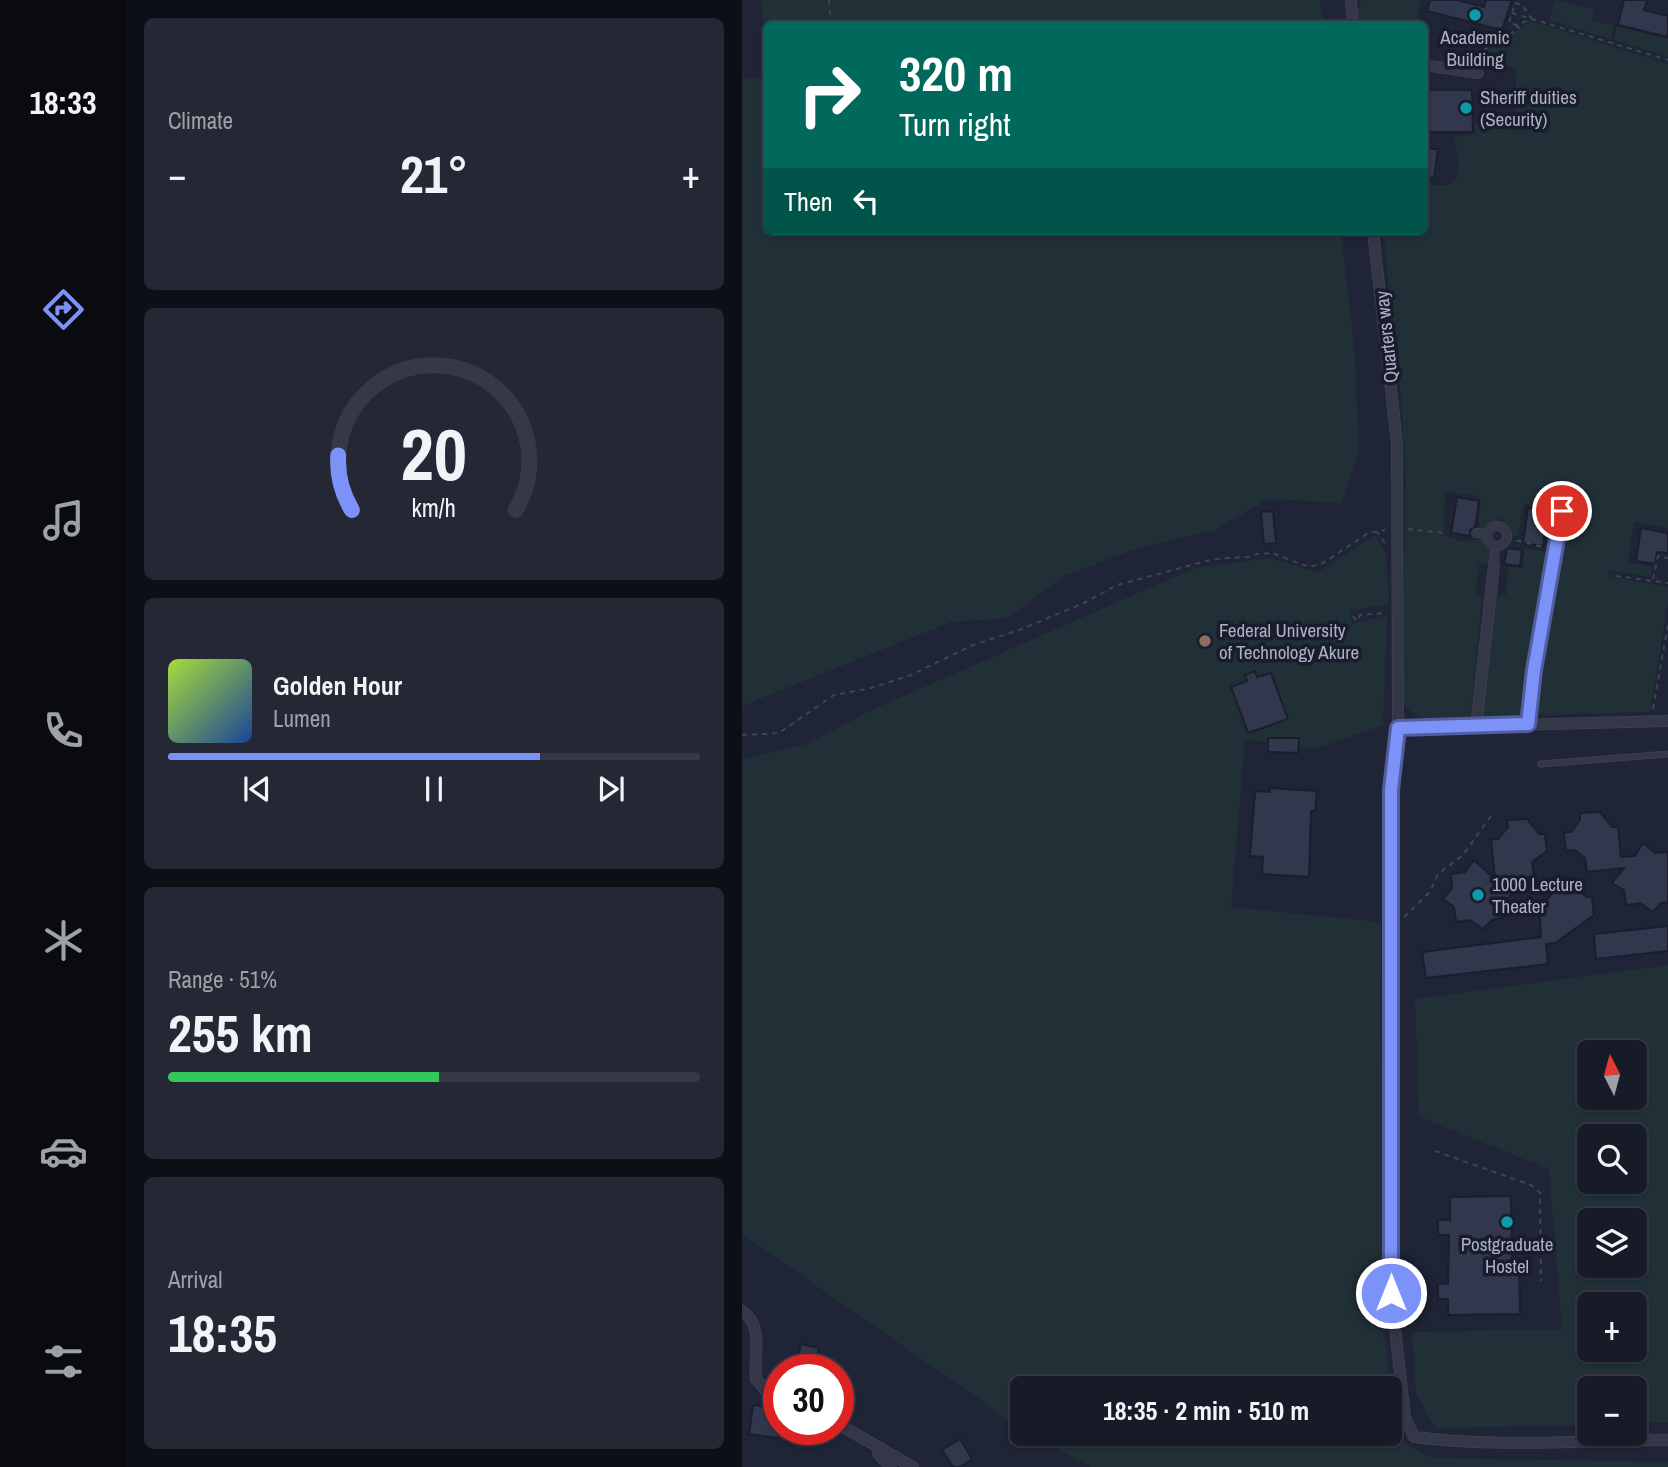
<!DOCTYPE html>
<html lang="en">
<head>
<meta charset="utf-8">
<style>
	body { margin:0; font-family:"Archivo Narrow",sans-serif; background:#242834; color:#f1f3f6; height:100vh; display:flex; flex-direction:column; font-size:26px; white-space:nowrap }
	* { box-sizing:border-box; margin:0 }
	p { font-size:23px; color:#9ea1a8 }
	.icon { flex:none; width:38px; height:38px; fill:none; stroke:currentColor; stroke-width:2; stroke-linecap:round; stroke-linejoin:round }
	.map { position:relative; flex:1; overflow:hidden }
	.sheet { display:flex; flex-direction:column; gap:18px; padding:18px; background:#0d0f16; width:616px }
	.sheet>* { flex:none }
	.top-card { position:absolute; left:21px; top:21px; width:665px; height:214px; border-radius:10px; box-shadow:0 2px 5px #0004,0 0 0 2px #363945; background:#00695c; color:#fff; overflow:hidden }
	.needle { width:46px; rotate:354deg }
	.tools { position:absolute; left:835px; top:1040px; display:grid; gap:14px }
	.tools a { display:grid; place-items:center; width:70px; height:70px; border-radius:10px; background:#171b28; box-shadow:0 2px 5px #0004,0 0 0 2px #363945; font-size:35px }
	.speed { position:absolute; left:21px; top:1354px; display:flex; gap:14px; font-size:35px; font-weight:700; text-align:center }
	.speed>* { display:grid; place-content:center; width:91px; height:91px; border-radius:50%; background:#171b28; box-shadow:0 2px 5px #0004,0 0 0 2px #363945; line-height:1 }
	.speed .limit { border:10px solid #d22; background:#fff; color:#111 }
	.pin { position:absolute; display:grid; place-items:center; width:60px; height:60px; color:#fff; margin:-30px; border:4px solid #fff; border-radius:50%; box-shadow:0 2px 7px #0007 }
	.me { position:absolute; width:77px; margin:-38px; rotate:0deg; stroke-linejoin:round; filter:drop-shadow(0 0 5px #0008) }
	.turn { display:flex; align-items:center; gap:24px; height:147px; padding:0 21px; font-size:32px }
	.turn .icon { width:91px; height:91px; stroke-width:2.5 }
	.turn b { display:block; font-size:49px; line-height:60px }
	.then { display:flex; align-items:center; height:66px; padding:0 21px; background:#0003; gap:14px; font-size:26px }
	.big { font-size:52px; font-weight:800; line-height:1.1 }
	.sheet .tile { flex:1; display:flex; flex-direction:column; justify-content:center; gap:10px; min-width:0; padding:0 24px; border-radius:10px; background:#242834 }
	.sheet .dial { align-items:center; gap:0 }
	.dial svg { height:182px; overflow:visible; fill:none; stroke:#363945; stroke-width:7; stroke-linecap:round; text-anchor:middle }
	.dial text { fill:#f1f3f6; stroke:none }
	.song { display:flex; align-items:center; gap:21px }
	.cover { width:84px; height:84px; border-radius:10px; background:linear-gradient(135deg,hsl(80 70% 55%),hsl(220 70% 35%)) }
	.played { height:7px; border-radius:4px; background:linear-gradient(90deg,#7d92f8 70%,#363945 70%) }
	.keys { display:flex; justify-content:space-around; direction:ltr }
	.heat { display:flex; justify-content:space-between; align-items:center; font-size:38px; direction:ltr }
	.charge { height:10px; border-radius:5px; background:linear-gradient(90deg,#34c759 51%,#363945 0) }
	.trip { position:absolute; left:268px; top:1376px; width:392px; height:70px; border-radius:10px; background:#171b28; box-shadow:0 2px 5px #0004,0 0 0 2px #363945; font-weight:800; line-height:70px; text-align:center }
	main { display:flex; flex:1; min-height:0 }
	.dock { display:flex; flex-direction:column; width:126px; justify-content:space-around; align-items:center; background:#090b10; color:#9ea1a8 }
	.dock .icon { width:49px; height:49px }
	.dock .current { color:#7d92f8 }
	.dock b { font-size:32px; color:#f1f3f6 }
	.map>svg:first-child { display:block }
	.green { fill:#213037; fill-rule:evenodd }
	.building { fill:#31374d; stroke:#1a1e2d; stroke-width:2 }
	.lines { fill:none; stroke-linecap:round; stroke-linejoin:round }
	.service-casing { stroke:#3c4050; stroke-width:7 }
	.pedestrian-casing { stroke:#3c4050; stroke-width:10 }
	.minor-casing { stroke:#3c4050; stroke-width:12 }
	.path { stroke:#3a4950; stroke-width:2; stroke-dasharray:5 5; stroke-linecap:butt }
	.service { stroke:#333747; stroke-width:5 }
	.pedestrian { stroke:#333747; stroke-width:8 }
	.minor { stroke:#333747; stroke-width:10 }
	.route-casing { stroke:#515fa1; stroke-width:18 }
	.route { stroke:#7d92f8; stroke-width:12 }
	.culture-dot { fill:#0f9aa8; stroke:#181c2b; stroke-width:2.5 }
	.education-dot { fill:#8d6e63; stroke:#181c2b; stroke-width:2.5 }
	.labels { text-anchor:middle; stroke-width:7; stroke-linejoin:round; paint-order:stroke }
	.poi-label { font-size:19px; fill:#adb0c4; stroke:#181c2b; text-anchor:start }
	.street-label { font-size:19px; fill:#adb0c4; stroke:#181c2b }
</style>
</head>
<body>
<main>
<nav class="dock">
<b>18:33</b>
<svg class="icon current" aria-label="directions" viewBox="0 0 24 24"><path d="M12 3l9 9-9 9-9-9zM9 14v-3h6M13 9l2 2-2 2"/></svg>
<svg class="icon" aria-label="music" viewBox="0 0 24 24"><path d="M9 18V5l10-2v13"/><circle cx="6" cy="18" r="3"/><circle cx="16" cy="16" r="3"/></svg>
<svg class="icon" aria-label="phone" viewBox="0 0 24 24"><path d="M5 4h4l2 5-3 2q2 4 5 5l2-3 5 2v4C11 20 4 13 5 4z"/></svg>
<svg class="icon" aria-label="climate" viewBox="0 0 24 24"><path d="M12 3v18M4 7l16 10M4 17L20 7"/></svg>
<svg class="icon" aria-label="car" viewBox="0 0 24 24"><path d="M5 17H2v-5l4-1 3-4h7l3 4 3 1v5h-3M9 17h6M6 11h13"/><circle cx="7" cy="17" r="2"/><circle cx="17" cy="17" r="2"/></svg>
<svg class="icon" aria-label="filters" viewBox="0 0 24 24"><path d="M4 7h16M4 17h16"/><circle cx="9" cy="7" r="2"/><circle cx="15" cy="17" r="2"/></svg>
</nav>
<section class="sheet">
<div class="tile"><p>Climate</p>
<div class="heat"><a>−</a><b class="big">21°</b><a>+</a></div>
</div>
<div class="tile dial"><svg viewBox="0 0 100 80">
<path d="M14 69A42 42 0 1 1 86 69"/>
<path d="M14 69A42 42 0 0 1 8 45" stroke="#7d92f8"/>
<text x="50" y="56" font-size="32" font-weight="700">20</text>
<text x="50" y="72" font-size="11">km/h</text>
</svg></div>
<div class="tile">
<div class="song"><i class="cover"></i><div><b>Golden Hour</b><p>Lumen</p></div></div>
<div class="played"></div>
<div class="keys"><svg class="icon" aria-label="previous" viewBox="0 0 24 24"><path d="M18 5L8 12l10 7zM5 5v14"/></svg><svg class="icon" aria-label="pause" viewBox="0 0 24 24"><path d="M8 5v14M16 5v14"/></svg><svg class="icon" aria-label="next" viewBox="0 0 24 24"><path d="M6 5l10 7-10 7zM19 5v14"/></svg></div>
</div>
<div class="tile"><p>Range · 51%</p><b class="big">255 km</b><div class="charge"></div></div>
<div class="tile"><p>Arrival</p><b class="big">18:35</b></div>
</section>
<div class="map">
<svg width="926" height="1467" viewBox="0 0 926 1467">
	<rect width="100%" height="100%" fill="#1f2436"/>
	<!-- green -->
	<g class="green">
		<path d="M 19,0 L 578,0 L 581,24 L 24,24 L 24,48 Z"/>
		<path d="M 620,0 L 679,0 L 674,24 L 618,24 L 616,9 Z"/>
		<path d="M 813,0 L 852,9 L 850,20 L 872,26 L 869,39 L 808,20 Z"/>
		<path d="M 790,21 L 926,64 L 926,528 L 892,522 L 886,563 L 910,567 L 908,577 L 867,570 L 866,576 L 926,587 L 926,602 L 908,712 L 792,715 L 827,501 L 818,500 L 817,508 L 782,504 L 776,536 L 767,535 L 761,520 L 755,518 L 753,524 L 742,532 L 736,531 L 739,501 L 736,496 L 703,492 L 702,535 L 720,542 L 743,538 L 744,544 L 750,547 L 748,563 L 737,564 L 733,596 L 740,597 L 728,719 C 703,719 673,726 660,700 L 664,482 L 659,395 L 652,352 L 642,231 L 682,231 L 683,185 L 706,185 L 714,181 L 717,166 L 712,137 L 733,134 L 733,124 L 774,121 L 774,68 L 765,66 L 763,55 L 734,57 L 734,68 L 720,66 Z"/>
		<path d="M 875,26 L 926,39 L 926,57 L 872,40 Z"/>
		<path d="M 24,77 L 24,231 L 599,231 L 613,353 L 617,453 L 599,503 L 526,499 L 471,531 L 399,547 L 322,576 L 266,618 L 209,622 L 0,706 L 0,79 Z"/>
		<path d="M 633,535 L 644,554 L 647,604 L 608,611 L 610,624 L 645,615 L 641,725 L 574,749 L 503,739 L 489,907 L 639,922 L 641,1317 L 651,1417 L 664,1445 L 691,1458 L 926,1462 L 926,1467 L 349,1467 L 286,1433 L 648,1433 L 648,1388 L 280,1388 L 280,1429 L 0,1234 L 0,759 L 65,744 L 134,708 L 453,568 L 528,558 L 576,572 Z"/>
		<path d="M 782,548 L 806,552 L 786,669 L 782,719 L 738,718 L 751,595 L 764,595 L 766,567 L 781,568 Z"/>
		<path d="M 926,965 L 926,1423 L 893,1423 L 892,1388 L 847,1388 L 847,1425 L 693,1428 L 674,1393 L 670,1332 L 820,1329 L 807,1169 L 677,1117 L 673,999 ZM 847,1052 L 892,1052 L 892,1097 L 847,1097 ZM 847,1136 L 892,1136 L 892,1181 L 847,1181 ZM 847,1220 L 892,1220 L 892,1265 L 847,1265 ZM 847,1304 L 892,1304 L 892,1349 L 847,1349 Z"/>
	</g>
	<!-- building -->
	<g class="building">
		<path d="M 688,0 L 715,0 L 742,7 L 744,0 L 770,0 L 760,30 L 685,11 Z"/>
		<path d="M 882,0 L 905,0 L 902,10 L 926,16 L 926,37 L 876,25 Z"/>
		<path d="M 685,90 L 730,90 L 731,132 L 685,132 L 685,115 L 682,115 Z"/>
		<path d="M 682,149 L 696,149 L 692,178 L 682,178 Z"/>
		<path d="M 715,497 L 737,501 L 733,527 L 728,530 L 728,536 L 709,533 Z"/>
		<path d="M 786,508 L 806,511 L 801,546 L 781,543 Z"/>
		<path d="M 531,511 L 534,543 L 522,544 L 519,512 Z"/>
		<path d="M 899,528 L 926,533 L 926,553 L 915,552 L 913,564 L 894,561 Z"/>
		<path d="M 765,548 L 780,550 L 778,566 L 762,564 Z"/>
		<path d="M 513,671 L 515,677 L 529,673 L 546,719 L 506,733 L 489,687 L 505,681 L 503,675 Z"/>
		<path d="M 526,738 L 557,738 L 556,753 L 526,752 Z"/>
		<path d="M 528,788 L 575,791 L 573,811 L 569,811 L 567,877 L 520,874 L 521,857 L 508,856 L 513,791 L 528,792 Z"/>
		<path d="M 858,812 L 870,827 L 876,827 L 879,857 L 893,856 L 901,843 L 913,853 L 926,852 L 926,902 L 919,903 L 911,912 L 898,903 L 884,905 L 882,890 L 870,883 L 882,868 L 845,872 L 843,858 L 833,850 L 824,851 L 822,832 L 829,832 L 838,820 L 838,813 Z"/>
		<path d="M 785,819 L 797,834 L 803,834 L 805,851 L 790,862 L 792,877 L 758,881 L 771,891 L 762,904 L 765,916 L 750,920 L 741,929 L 728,920 L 714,922 L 712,907 L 701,899 L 710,888 L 709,874 L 723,872 L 732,860 L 753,879 L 749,839 L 756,839 L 766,827 L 765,820 Z"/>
		<path d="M 832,882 L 844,897 L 850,897 L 852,915 L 813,943 L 804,944 L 806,964 L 684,978 L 680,952 L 799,937 L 797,903 L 803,902 L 812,891 L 812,884 Z"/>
		<path d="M 926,926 L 926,951 L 854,959 L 852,934 Z"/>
		<path d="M 769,1196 L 770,1260 L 777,1260 L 778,1314 L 706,1315 L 706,1299 L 696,1299 L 696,1284 L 706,1284 L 707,1235 L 696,1235 L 696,1220 L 708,1220 L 708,1197 Z"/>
		<path d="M 59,1344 L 77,1348 L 72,1370 L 53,1370 Z"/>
		<path d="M 11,1405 L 30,1407 L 29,1418 L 37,1416 L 37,1438 L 7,1434 Z"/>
		<path d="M 218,1439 L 230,1459 L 218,1467 L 211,1467 L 200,1450 Z"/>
	</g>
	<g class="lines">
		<defs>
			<path id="service" d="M 799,764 L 926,754"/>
			<g id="pedestrian">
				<circle cx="755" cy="536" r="10"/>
				<path d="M 734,533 L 745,534"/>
				<path d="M 752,565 L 753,546"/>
			</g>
			<g id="minor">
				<path d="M 609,0 L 611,24"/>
				<path d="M 682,65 L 736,73"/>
				<path d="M 631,231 L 655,443 L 656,728 L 926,721"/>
				<path d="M 787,724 L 791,670 L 820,511"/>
				<path d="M 734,726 L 752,565"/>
				<path d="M 656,728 L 649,790 L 649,1293 L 663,1418 L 672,1437 C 756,1448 841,1440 926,1440"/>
				<path d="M 0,1311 C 23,1326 11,1357 14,1379 L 26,1393 L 37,1399"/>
				<path d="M 96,1424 L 171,1467"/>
				<path d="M 136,1454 L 149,1467"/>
			</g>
		</defs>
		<!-- service casing -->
		<use href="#service" class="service-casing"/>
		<!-- pedestrian casing -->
		<use href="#pedestrian" class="pedestrian-casing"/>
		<!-- minor casing -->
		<use href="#minor" class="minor-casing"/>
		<!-- path -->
		<g class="path">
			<path d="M 87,0 L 89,24"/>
			<path d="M 773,3 L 780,5 L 790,19 L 774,25 L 767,23 Z"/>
			<path d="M 770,13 L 926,60"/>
			<path d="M 676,24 L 678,17"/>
			<path d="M 725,60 L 775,30 L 777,28 L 774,25"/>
			<path d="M 666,529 L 702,533"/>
			<path d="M 634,531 L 643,543"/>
			<path d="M 765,538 L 801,547"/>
			<path d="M 874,576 L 926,583"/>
			<path d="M 911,579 L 916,556 L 926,558"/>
			<path d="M 611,616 L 615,621 L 618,615 L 643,613"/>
			<path d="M 911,709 L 926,625"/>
			<path d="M 0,735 L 37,733 L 92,695 L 129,688 L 169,675 L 231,645 L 277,630 L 342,603 L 375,585 L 472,559 L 506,557 L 515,554 L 530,553 L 567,567 L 581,563 L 626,533 L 643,530"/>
			<path d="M 662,917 L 688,892 L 696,874 L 721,855 L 751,813"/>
			<path d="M 693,1151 L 789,1185 L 798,1193 L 799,1281"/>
		</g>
		<!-- service -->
		<use href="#service" class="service"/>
		<!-- pedestrian -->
		<use href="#pedestrian" class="pedestrian"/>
		<!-- minor -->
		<use href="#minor" class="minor"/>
	</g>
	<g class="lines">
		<defs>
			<path id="route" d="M 649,1293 L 649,790 L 656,728 L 786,724 L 792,670 L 820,511"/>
		</defs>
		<!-- route casing -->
		<use href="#route" class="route-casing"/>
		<!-- route -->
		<use href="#route" class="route"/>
	</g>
	<!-- markers -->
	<g class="culture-dot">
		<circle cx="733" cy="15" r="7"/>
		<circle cx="724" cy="108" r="7"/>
		<circle cx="736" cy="895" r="7"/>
		<circle cx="765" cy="1222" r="7"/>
	</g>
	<circle class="education-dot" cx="463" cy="641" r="7"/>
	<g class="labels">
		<!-- poi labels -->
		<g class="poi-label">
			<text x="733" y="44" text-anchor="middle">Academic<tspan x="733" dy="22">Building</tspan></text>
			<text x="738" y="104">Sheriff duities<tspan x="738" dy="22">(Security)</tspan></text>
			<text x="477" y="637">Federal University<tspan x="477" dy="22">of Technology Akure</tspan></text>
			<text x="750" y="891">1000 Lecture<tspan x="750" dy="22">Theater</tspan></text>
			<text x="765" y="1251" text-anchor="middle">Postgraduate<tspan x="765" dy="22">Hostel</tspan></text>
		</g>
		<!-- street labels -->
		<g class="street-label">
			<text transform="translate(644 337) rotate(-96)" y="7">Quarters way</text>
		</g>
	</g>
</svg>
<div class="tools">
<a><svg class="needle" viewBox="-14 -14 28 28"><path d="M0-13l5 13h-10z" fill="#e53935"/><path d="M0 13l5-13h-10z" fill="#9ea1a8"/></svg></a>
<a><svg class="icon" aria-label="search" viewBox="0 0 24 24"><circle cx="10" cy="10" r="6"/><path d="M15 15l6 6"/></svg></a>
<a><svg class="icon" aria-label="layers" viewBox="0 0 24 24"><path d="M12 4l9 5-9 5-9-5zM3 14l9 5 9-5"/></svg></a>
<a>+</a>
<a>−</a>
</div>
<div class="speed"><div class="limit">30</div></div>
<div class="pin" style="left:820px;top:511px;background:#d93025"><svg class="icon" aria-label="arrive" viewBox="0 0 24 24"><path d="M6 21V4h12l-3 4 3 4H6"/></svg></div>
<svg class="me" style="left:649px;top:1293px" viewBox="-20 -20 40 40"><circle r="17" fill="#7d92f8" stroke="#fff" stroke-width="3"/><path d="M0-11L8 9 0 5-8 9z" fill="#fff"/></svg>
<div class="trip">18:35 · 2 min · 510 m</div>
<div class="top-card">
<div class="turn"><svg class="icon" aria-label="right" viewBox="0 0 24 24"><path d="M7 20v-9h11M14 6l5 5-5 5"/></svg><div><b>320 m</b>Turn right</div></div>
<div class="then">Then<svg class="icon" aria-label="left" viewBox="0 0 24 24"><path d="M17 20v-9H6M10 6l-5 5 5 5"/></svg></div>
</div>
</div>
</main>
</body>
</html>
